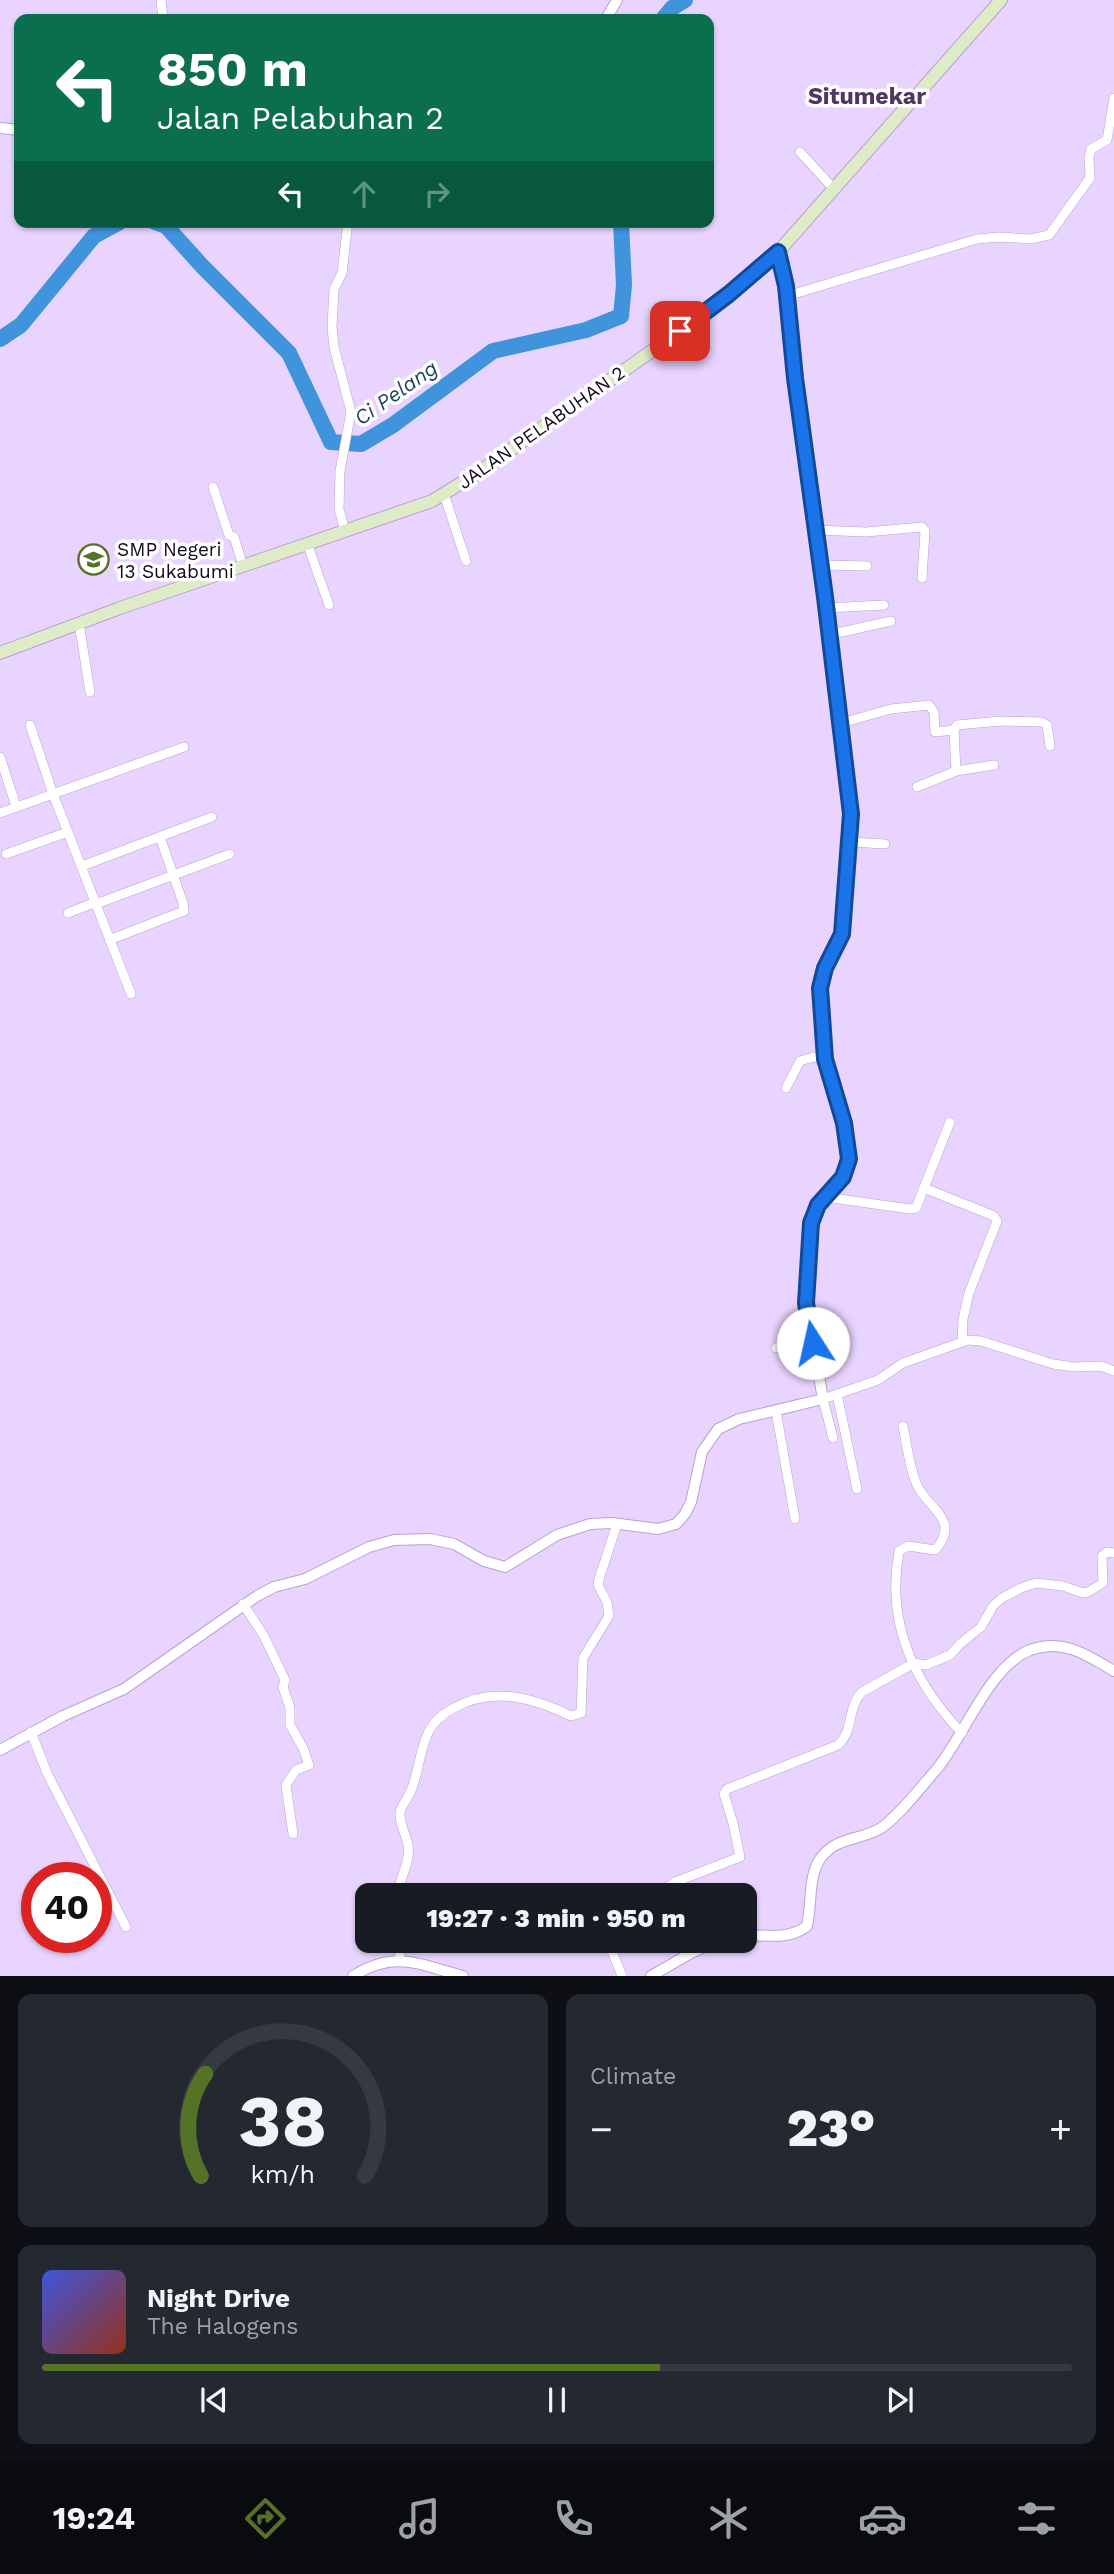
<!DOCTYPE html>
<html lang="en">
<head>
<meta charset="utf-8">
<style>
	body { margin:0; font-family:"Work Sans",sans-serif; background:#242831; color:#f1f3f6; height:100vh; display:flex; flex-direction:column; font-size:26px; white-space:nowrap }
	* { box-sizing:border-box; margin:0 }
	p { font-size:23px; color:#9ea1a6 }
	.icon { flex:none; width:38px; height:38px; fill:none; stroke:currentColor; stroke-width:2; stroke-linecap:round; stroke-linejoin:round }
	.map { position:relative; height:1976px; overflow:hidden }
	.sheet { display:flex; flex-direction:column; gap:18px; padding:18px; background:#0d0f14; flex:1 }
	.sheet>* { flex:none }
	.top-card { position:absolute; left:14px; top:14px; width:700px; height:214px; border-radius:14px; box-shadow:0 2px 5px #0004; background:#0b6e4f; color:#fff; overflow:hidden }
	.speed { position:absolute; left:21px; top:1862px; display:flex; gap:14px; font-size:35px; font-weight:700; text-align:center }
	.speed>* { display:grid; place-content:center; width:91px; height:91px; border-radius:50%; background:#171b24; box-shadow:0 2px 5px #0004; line-height:1 }
	.speed .limit { border:10px solid #d22; background:#fff; color:#111 }
	.pin { position:absolute; display:grid; place-items:center; width:60px; height:60px; color:#fff; margin:-30px; border-radius:14px; box-shadow:0 4px 10px #0006 }
	.me { position:absolute; width:77px; margin:-38px; rotate:350deg; stroke-linejoin:round; filter:drop-shadow(0 0 5px #0008) }
	.turn { display:flex; align-items:center; gap:24px; height:147px; padding:0 28px; font-size:32px }
	.turn .icon { width:91px; height:91px; stroke-width:2.5 }
	.turn b { display:block; font-size:49px; line-height:60px }
	.lanes { display:flex; align-items:center; height:66px; padding:0 28px; background:#0003; justify-content:center; gap:35px; direction:ltr }
	.lanes .off { opacity:.35 }
	.big { font-size:52px; font-weight:800; line-height:1.1 }
	.sheet .card { flex:1; display:flex; flex-direction:column; justify-content:center; gap:10px; min-width:0; padding:0 24px; border-radius:14px; background:#242831 }
	.sheet .dial { align-items:center; gap:0 }
	.dial svg { height:182px; overflow:visible; fill:none; stroke:#363941; stroke-width:7; stroke-linecap:round; text-anchor:middle }
	.dial text { fill:#f1f3f6; stroke:none }
	.song { display:flex; align-items:center; gap:21px }
	.cover { width:84px; height:84px; border-radius:10px; background:linear-gradient(135deg,hsl(230 70% 55%),hsl(10 70% 35%)) }
	.played { height:7px; border-radius:4px; background:linear-gradient(90deg,#557226 60%,#363941 60%) }
	.keys { display:flex; justify-content:space-around; direction:ltr }
	.heat { display:flex; justify-content:space-between; align-items:center; font-size:38px; direction:ltr }
	.sheet .tiles { flex:1; display:grid; gap:18px; grid-template-columns:1fr 1fr }
	.card:last-child { grid-column:span 2 }
	.trip { position:absolute; left:355px; top:1883px; width:402px; height:70px; border-radius:14px; background:#171b24; box-shadow:0 2px 5px #0004; font-weight:800; line-height:70px; text-align:center }
	.tabs { display:flex; height:112px; justify-content:space-around; align-items:center; background:#090b0e; color:#9ea1a6 }
	.tabs .icon { width:49px; height:49px }
	.tabs .on { color:#557226 }
	.tabs b { font-size:32px; color:#f1f3f6 }
	.map>svg:first-child { display:block }
	.lines { fill:none; stroke-linecap:round; stroke-linejoin:round }
	.river { stroke:#3f94dc; stroke-width:16 }
	.minor-casing { stroke:#baa0d3; stroke-width:10 }
	.tertiary-casing { stroke:#baa0d3; stroke-width:12 }
	.secondary-casing { stroke:#baa0d3; stroke-width:14 }
	.minor { stroke:#fff; stroke-width:9 }
	.tertiary { stroke:#fff; stroke-width:10 }
	.secondary { stroke:#ddebc6; stroke-width:12 }
	.route-casing { stroke:#114b97; stroke-width:18 }
	.route { stroke:#1a73e8; stroke-width:12 }
	.labels { text-anchor:middle; stroke-width:7; stroke-linejoin:round; paint-order:stroke }
	.street-label { font-size:19px; fill:#110819; stroke:#fff }
	.poi-label { font-size:19px; fill:#110819; stroke:#fff; text-anchor:start }
	.water-label { font-size:21px; font-style:italic; fill:#1d3f5d; stroke:#fff }
	.quarter-label { font-size:23px; font-weight:bold; fill:#4d3662; stroke:#fff }
</style>
</head>
<body>
<div class="map">
<svg width="1114" height="1976" viewBox="0 0 1114 1976">
	<rect width="100%" height="100%" fill="#e9d4ff"/>
	<g class="lines">
		<!-- river -->
		<g class="river">
			<path d="M 663,19 L 672,8 L 685,0"/>
			<path d="M 155,222 L 166,226 L 202,266 L 289,353 L 331,442 L 361,444 L 393,425 L 493,351 L 586,330 L 621,316 L 624,285 L 621,222"/>
			<path d="M 0,339 L 21,325 L 94,236 L 120,222"/>
		</g>
		<defs>
			<g id="minor">
				<path d="M 161,0 L 163,19"/>
				<path d="M 800,152 L 833,188"/>
				<path d="M 787,296 L 977,239 L 999,237 L 1030,239 L 1049,235 L 1090,178 L 1089,157 L 1091,149 L 1107,140 L 1114,98"/>
				<path d="M 213,487 L 229,535 L 234,537 L 243,566"/>
				<path d="M 444,494 L 466,561"/>
				<path d="M 816,530 L 866,532 L 922,527 L 925,531 L 922,578"/>
				<path d="M 345,531 L 339,509 L 340,471 L 351,412 L 334,347 L 332,327 L 334,289 L 342,273 L 348,222"/>
				<path d="M 307,543 L 329,605"/>
				<path d="M 821,565 L 867,566"/>
				<path d="M 826,608 L 884,605"/>
				<path d="M 79,623 L 90,692"/>
				<path d="M 828,635 L 891,621"/>
				<path d="M 841,723 L 891,709 L 929,705 L 934,712 L 935,732 L 954,730 L 957,725 L 1001,721 L 1042,722 L 1047,725 L 1050,746"/>
				<path d="M 30,725 L 53,794 L 131,994"/>
				<path d="M 954,730 L 956,771"/>
				<path d="M 0,757 L 16,806"/>
				<path d="M 917,787 L 956,771 L 994,765"/>
				<path d="M 0,813 L 184,747"/>
				<path d="M 850,842 L 885,844"/>
				<path d="M 6,854 L 68,832"/>
				<path d="M 82,866 L 212,817"/>
				<path d="M 96,904 L 230,854"/>
				<path d="M 68,913 L 96,902"/>
				<path d="M 109,940 L 184,911 L 183,903 L 160,837"/>
				<path d="M 786,1088 L 800,1061 L 813,1057 L 825,1059"/>
				<path d="M 924,1188 L 994,1216 L 997,1221 L 969,1293 L 963,1319 L 962,1341"/>
				<path d="M 825,1197 L 910,1209 L 916,1208 L 950,1122"/>
				<path d="M 776,1348 L 813,1343"/>
				<path d="M 837,1394 L 857,1489"/>
				<path d="M 776,1411 L 795,1519"/>
				<path d="M 903,1426 C 907,1445 909,1467 917,1485 C 927,1508 962,1520 935,1550 L 908,1546 L 899,1551 C 886,1622 914,1683 962,1733"/>
				<path d="M 833,1438 L 823,1399 L 878,1380 L 903,1363 L 968,1340 L 981,1341 L 1053,1364 L 1075,1367 L 1101,1366 L 1114,1371"/>
				<path d="M 243,1604 L 264,1636 L 285,1680 L 283,1687 L 290,1708 L 290,1725 L 303,1748 L 309,1765 L 296,1770 L 286,1785 L 293,1834"/>
				<path d="M 31,1732 L 47,1773 L 126,1927"/>
				<path d="M 398,1895 C 399,1878 411,1862 408,1845 C 406,1834 399,1824 400,1812 C 403,1803 409,1797 412,1788 C 419,1770 420,1748 429,1731 C 434,1721 443,1714 452,1709 C 492,1686 532,1697 571,1716 L 581,1713 L 583,1658 L 609,1616 L 607,1602 L 598,1585 L 599,1579 L 617,1524"/>
				<path d="M 657,1895 L 675,1882 L 740,1857 L 733,1823 L 724,1794 L 727,1789 L 838,1745 C 854,1731 847,1707 862,1692 L 914,1663 L 926,1665 L 950,1655 L 960,1644 L 981,1627 L 993,1606 L 1002,1598 L 1021,1588 L 1036,1583 L 1063,1586 L 1083,1593 L 1088,1592 L 1103,1583 L 1102,1556 L 1107,1552 L 1114,1553"/>
				<path d="M 399,1941 L 400,1959"/>
				<path d="M 608,1941 L 622,1976"/>
			</g>
			<g id="tertiary">
				<path d="M 606,19 L 617,0"/>
				<path d="M 0,128 L 19,130"/>
				<path d="M 0,1750 L 63,1716 L 124,1689 L 257,1596 L 274,1587 L 305,1579 L 369,1547 L 394,1540 L 430,1539 L 454,1544 L 484,1561 L 505,1567 L 557,1535 L 590,1524 L 612,1523 L 658,1529 L 676,1524 L 685,1514 L 691,1502 L 702,1452 L 718,1429 L 739,1419 L 823,1399 L 806,1303 L 811,1223 L 818,1205 L 843,1177 L 848,1165 L 849,1153 L 844,1123 L 825,1059 L 819,988 L 825,968 L 842,934 L 851,814 L 825,597 L 795,378 L 786,286 L 778,252"/>
				<path d="M 746,1935 C 767,1935 789,1940 807,1926 C 812,1904 808,1877 820,1859 C 836,1836 860,1841 881,1828 C 899,1816 921,1787 936,1770 C 964,1737 989,1666 1030,1650 C 1063,1638 1087,1655 1114,1671"/>
				<path d="M 353,1976 C 396,1949 419,1965 463,1976"/>
				<path d="M 651,1976 L 691,1953 L 717,1941"/>
			</g>
			<path id="secondary" d="M 0,653 L 120,608 L 432,501 L 476,474 L 709,311 L 778,252 L 1001,0"/>
		</defs>
		<!-- minor casing -->
		<use href="#minor" class="minor-casing"/>
		<!-- tertiary casing -->
		<use href="#tertiary" class="tertiary-casing"/>
		<!-- secondary casing -->
		<use href="#secondary" class="secondary-casing"/>
		<!-- minor -->
		<use href="#minor" class="minor"/>
		<!-- tertiary -->
		<use href="#tertiary" class="tertiary"/>
		<!-- secondary -->
		<use href="#secondary" class="secondary"/>
	</g>
	<g class="lines">
		<defs>
			<path id="route" d="M 680,331 L 729,294 L 778,252 L 786,286 L 795,378 L 825,597 L 851,814 L 842,934 L 825,968 L 820,988 L 825,1059 L 844,1123 L 849,1159 L 843,1177 L 818,1205 L 811,1223 L 806,1303 L 813,1343"/>
		</defs>
		<!-- route casing -->
		<use href="#route" class="route-casing"/>
		<!-- route -->
		<use href="#route" class="route"/>
	</g>
	<!-- icons -->
	<defs>
		<symbol id="school-ring" viewBox="-11 -11 22 22"><circle r="9.5" fill="#fff" stroke="#557226" stroke-width="1.5"/><path d="M0-5L7-2L0 1L-7-2ZM-4 1L0 2.5L4 1V4Q0 6-4 4Z" fill="#557226"/></symbol>
	</defs>
	<g fill-rule="evenodd">
		<use href="#school-ring" x="76" y="542" width="35" height="35"/>
	</g>
	<g class="labels">
		<!-- street labels -->
		<g class="street-label">
			<text transform="translate(541 427) rotate(-35)" y="7">JALAN PELABUHAN 2</text>
		</g>
		<!-- poi labels -->
		<g class="poi-label">
			<text x="117" y="556">SMP Negeri<tspan x="117" dy="22">13 Sukabumi</tspan></text>
		</g>
		<!-- water labels -->
		<g class="water-label">
			<text transform="translate(396 393) rotate(-35)" y="7">Ci Pelang</text>
		</g>
		<!-- quarter labels -->
		<g class="quarter-label">
			<text x="867" y="104">Situmekar</text>
		</g>
	</g>
</svg>
<div class="speed"><div class="limit">40</div></div>
<div class="pin" style="left:680px;top:331px;background:#d93025"><svg class="icon" aria-label="arrive" viewBox="0 0 24 24"><path d="M6 21V4h12l-3 4 3 4H6"/></svg></div>
<svg class="me" style="left:813px;top:1343px" viewBox="-20 -20 40 40"><circle r="19" fill="#fff"/><path d="M0-13L10 11 0 6-10 11z" fill="#1a73e8"/></svg>
<div class="trip">19:27 · 3 min · 950 m</div>
<div class="top-card">
<div class="turn"><svg class="icon" aria-label="left" viewBox="0 0 24 24"><path d="M17 20v-9H6M10 6l-5 5 5 5"/></svg><div><b>850 m</b>Jalan Pelabuhan 2</div></div>
<div class="lanes"><svg class="icon" aria-label="left" viewBox="0 0 24 24"><path d="M17 20v-9H6M10 6l-5 5 5 5"/></svg><svg class="icon off" aria-label="ahead" viewBox="0 0 24 24"><path d="M12 20V5M6 11l6-6 6 6"/></svg><svg class="icon off" aria-label="right" viewBox="0 0 24 24"><path d="M7 20v-9h11M14 6l5 5-5 5"/></svg></div>
</div>
</div>
<section class="sheet">
<div class="tiles">
<div class="card dial"><svg viewBox="0 0 100 80">
<path d="M14 69A42 42 0 1 1 86 69"/>
<path d="M14 69A42 42 0 0 1 16 24" stroke="#557226"/>
<text x="50" y="56" font-size="32" font-weight="700">38</text>
<text x="50" y="72" font-size="11">km/h</text>
</svg></div>
<div class="card"><p>Climate</p>
<div class="heat"><a>−</a><b class="big">23°</b><a>+</a></div>
</div>
<div class="card">
<div class="song"><i class="cover"></i><div><b>Night Drive</b><p>The Halogens</p></div></div>
<div class="played"></div>
<div class="keys"><svg class="icon" aria-label="previous" viewBox="0 0 24 24"><path d="M18 5L8 12l10 7zM5 5v14"/></svg><svg class="icon" aria-label="pause" viewBox="0 0 24 24"><path d="M8 5v14M16 5v14"/></svg><svg class="icon" aria-label="next" viewBox="0 0 24 24"><path d="M6 5l10 7-10 7zM19 5v14"/></svg></div>
</div>
</div>
</section>
<nav class="tabs">
<b>19:24</b>
<svg class="icon on" aria-label="directions" viewBox="0 0 24 24"><path d="M12 3l9 9-9 9-9-9zM9 14v-3h6M13 9l2 2-2 2"/></svg>
<svg class="icon" aria-label="music" viewBox="0 0 24 24"><path d="M9 18V5l10-2v13"/><circle cx="6" cy="18" r="3"/><circle cx="16" cy="16" r="3"/></svg>
<svg class="icon" aria-label="phone" viewBox="0 0 24 24"><path d="M5 4h4l2 5-3 2q2 4 5 5l2-3 5 2v4C11 20 4 13 5 4z"/></svg>
<svg class="icon" aria-label="climate" viewBox="0 0 24 24"><path d="M12 3v18M4 7l16 10M4 17L20 7"/></svg>
<svg class="icon" aria-label="car" viewBox="0 0 24 24"><path d="M5 17H2v-5l4-1 3-4h7l3 4 3 1v5h-3M9 17h6M6 11h13"/><circle cx="7" cy="17" r="2"/><circle cx="17" cy="17" r="2"/></svg>
<svg class="icon" aria-label="filters" viewBox="0 0 24 24"><path d="M4 7h16M4 17h16"/><circle cx="9" cy="7" r="2"/><circle cx="15" cy="17" r="2"/></svg>
</nav>
</body>
</html>
